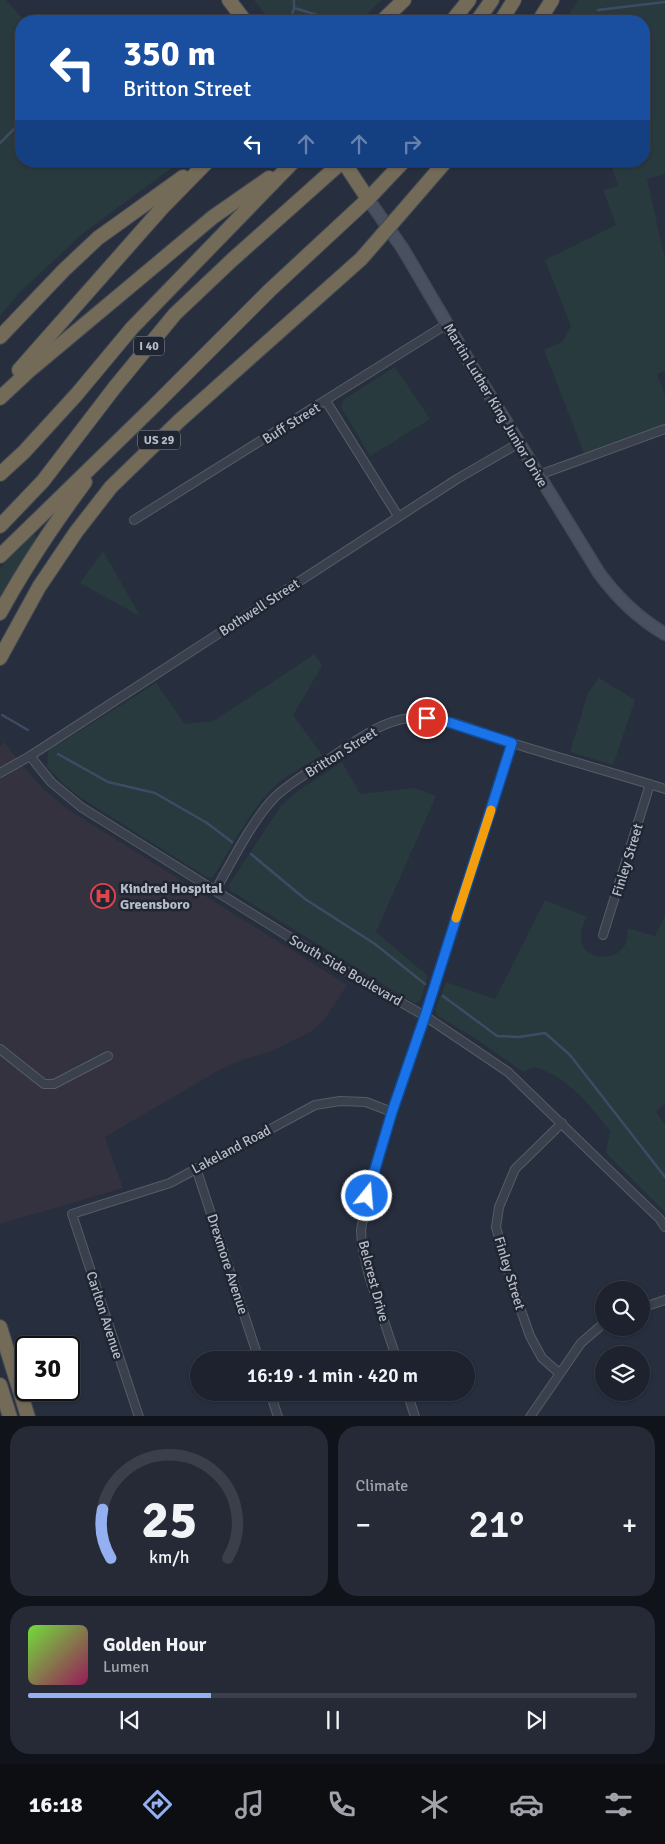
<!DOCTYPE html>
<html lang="en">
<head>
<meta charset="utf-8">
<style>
	body { margin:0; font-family:Signika,sans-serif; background:#252a36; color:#f1f3f6; height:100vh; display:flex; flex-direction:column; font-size:19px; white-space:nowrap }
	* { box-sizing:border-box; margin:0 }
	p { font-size:16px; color:#a0a4aa }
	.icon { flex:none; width:28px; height:28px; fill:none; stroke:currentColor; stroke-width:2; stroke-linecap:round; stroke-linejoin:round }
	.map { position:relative; height:1416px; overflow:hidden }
	.details { display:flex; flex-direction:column; gap:10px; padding:10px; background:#101319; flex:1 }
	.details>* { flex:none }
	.guide { position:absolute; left:15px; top:15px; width:635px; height:152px; border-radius:20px; box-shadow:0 1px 4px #0004,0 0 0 1px #3b3f4a; background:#1a4fa0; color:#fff; overflow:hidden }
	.fabs { position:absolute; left:595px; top:1281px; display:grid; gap:10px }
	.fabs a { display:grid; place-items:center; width:55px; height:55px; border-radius:50%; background:#1d222e; box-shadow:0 1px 4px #0004,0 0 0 1px #3b3f4a; font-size:25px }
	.speed { position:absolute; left:15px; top:1336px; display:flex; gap:10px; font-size:25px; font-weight:700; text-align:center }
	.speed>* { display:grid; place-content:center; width:65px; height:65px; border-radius:50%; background:#1d222e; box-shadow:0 1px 4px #0004,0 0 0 1px #3b3f4a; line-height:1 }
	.speed .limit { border:2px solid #111; border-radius:8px; background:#fff; color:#111 }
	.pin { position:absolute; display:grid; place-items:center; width:42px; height:42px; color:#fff; margin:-21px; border:2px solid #fff; border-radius:50%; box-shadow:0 1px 5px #0007 }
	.me { position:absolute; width:55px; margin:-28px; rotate:17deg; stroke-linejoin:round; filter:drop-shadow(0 0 4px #0008) }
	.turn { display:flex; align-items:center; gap:18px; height:105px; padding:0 25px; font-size:22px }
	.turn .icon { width:65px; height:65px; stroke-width:2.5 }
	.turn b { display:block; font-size:35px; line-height:42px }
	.lanes { display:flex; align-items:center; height:48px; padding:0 25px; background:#0003; justify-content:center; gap:25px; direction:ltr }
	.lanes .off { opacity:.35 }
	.big { font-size:38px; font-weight:600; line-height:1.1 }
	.details .card { flex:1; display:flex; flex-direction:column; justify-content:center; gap:8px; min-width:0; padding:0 18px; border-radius:20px; background:#252a36 }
	.details .dial { align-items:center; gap:0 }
	.dial svg { height:130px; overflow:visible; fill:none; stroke:#3b3f4a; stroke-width:7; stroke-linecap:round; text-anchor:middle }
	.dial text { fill:#f1f3f6; stroke:none }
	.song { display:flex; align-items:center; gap:15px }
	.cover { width:60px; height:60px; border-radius:8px; background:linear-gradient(135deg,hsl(100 70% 55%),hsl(330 70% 35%)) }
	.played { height:5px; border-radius:2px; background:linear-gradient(90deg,#94b0f0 30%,#3b3f4a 30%) }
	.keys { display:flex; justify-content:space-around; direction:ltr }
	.heat { display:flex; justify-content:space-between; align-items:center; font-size:28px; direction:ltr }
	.details .tiles { flex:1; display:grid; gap:10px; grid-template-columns:1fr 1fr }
	.card:last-child { grid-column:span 2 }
	.trip { position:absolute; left:190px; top:1351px; width:285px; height:50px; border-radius:25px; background:#1d222e; box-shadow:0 1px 4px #0004,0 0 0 1px #3b3f4a; font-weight:600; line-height:50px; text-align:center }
	.tab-bar { display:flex; height:80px; justify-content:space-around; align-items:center; background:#0c0e12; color:#a0a4aa }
	.tab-bar .icon { width:35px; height:35px }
	.tab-bar .active { color:#94b0f0 }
	.tab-bar b { font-size:22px; color:#f1f3f6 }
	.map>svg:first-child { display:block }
	.medical { fill:#35323f }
	.green { fill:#293a3e }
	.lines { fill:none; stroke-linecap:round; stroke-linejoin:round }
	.stream { stroke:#3e4b64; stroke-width:2.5 }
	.street-casing { stroke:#555c68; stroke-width:10 }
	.secondary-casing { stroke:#444a56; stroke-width:14 }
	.highway-casing { stroke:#424955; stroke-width:16 }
	.street { stroke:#3a414d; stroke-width:8 }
	.secondary { stroke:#495060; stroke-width:11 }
	.highway { stroke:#736a58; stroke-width:14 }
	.highway-bridge-casing { stroke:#424955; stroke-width:16; stroke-linecap:butt }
	.highway-bridge { stroke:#736a58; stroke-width:14 }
	.route-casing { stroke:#114b97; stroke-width:12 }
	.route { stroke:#1a73e8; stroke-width:9 }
	.slow { stroke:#f59e0b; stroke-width:9 }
	.labels { text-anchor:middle; stroke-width:5; stroke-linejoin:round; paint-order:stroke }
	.shield { fill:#1f2632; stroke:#898f9b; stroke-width:1 }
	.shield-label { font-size:12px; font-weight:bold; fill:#b7bcc8 }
	.street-label { font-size:14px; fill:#b7bcc8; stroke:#1f2632 }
	.poi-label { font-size:14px; font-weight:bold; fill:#b7bcc8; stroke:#1f2632; text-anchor:start }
</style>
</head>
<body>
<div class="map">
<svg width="665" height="1417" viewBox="0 0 665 1417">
	<rect width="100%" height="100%" fill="#272e3d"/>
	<!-- medical -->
	<path class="medical" d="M 4,742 L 32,777 L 46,791 L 66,808 L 347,985 L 325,1019 L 310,1032 L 272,1051 L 245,1059 L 221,1069 L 105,1137 L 123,1188 L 0,1224 L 0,747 Z"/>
	<!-- green -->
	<g class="green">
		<path d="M 0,0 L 6,0 L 25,21 L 21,21 L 21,161 L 181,161 L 82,234 L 19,293 L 0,316 Z"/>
		<path d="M 254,0 L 382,0 L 359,21 L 270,21 Z"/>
		<path d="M 578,0 L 665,0 L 665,174 L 647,179 L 665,259 L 665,371 L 657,374 L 665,395 L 665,424 L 584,453 L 544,350 L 562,342 L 571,326 L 545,260 L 616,225 L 603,190 L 618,186 L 610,161 L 644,161 L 644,21 L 565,21 Z"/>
		<path d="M 395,367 L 430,419 L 370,456 L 341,407 L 343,400 Z"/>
		<path d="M 33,534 L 37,538 L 0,599 L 0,568 Z"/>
		<path d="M 103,551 L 140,616 L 80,583 Z"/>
		<path d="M 315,654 L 322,666 L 293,715 L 322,755 C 305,766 285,775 271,790 C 250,811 229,851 213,877 L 208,878 L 78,796 L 64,784 L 47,767 L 48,751 L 156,683 L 185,724 L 213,721 Z"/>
		<path d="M 599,678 L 635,700 L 613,765 L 570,752 L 588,693 Z"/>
		<path d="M 342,762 L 360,794 L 415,788 L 436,796 L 376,932 L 428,976 L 420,1001 L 414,1003 L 231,891 L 229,885 L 280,807 L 295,793 Z"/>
		<path d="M 545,900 L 587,917 C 562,960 619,969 627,940 C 628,936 627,931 627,928 L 655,936 L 665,916 L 665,1103 L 656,1112 L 665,1125 L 665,1212 L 606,1153 L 610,1131 C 591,1106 566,1075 534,1067 L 523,1072 L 478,1040 L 438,1016 L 435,1010 L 446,982 L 495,999 Z"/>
	</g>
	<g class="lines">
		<!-- stream -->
		<g class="stream">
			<path d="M 294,8 L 324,17 L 349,19"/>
			<path d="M 598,10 L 665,2"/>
			<path d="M 290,21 L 294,8 L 294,0"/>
			<path d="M 0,143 L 21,122"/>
			<path d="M 2,715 L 28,730"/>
			<path d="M 58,754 L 108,782 L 155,793 L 207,823 L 232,842"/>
			<path d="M 251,854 L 305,899 L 375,944 L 425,984"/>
			<path d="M 443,996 L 497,1036 L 519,1037 L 545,1033 L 570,1055 L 665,1177"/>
		</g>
		<defs>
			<g id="street">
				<path d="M 326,401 L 398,516"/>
				<path d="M 539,475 L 665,429"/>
				<path d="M 134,520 L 447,324"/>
				<path d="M 30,756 L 51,782 L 81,807 L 323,958 L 425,1016 L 508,1072 L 639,1199 L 659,1218 L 665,1227"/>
				<path d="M 0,773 L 30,756 L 457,479 L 519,443"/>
				<path d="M 215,891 C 231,863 252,821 274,798 C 288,784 306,774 323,763 C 349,746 378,721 410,718 C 444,714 480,733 512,743 C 563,759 614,773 665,789"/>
				<path d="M 603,935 L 650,784"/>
				<path d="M 0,1049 L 44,1084 L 54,1084 L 108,1056"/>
				<path d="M 196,1168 L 259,1360"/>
				<path d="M 641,1308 L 665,1300"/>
				<path d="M 397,1360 L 369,1276 L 362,1245 L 361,1230 L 367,1196 L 392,1112 L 425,1016 L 512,743"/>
				<path d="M 559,1373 L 542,1358 L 530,1336 L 511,1282 L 496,1227 L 499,1207 L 515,1169 L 562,1123"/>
				<path d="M 270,1392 L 278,1417"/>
				<path d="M 407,1392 L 415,1417"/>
				<path d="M 139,1417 L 72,1214 L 170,1183 L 315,1105 L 340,1101 L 366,1102 L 392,1112"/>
				<path d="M 530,1417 L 581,1343 L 604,1323"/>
			</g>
			<path id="secondary" d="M 368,199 L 403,249 L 473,368 L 599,573 C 618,599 638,618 665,634"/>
			<g id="highway">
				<path d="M 229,0 L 245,21"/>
				<path d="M 382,21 L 404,0"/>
				<path d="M 452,21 L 469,0"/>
				<path d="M 477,21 L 492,0"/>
				<path d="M 501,21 L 514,0"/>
				<path d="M 539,21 L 552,0"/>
				<path d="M 343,161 L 368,199"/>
				<path d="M 408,205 L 446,161"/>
				<path d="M 0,337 L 64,270 L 98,238 L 183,177"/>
				<path d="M 19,370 L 162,208 L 208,161"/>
				<path d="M 0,398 L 30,370 L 213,217 L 269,178"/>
				<path d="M 0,474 L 24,452 L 77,394 L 132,328 L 294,161"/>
				<path d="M 0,526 L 43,481 L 115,387 L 175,314 L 232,260 L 343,161"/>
				<path d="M 0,556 L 153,407 L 270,290 L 368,199 L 404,161"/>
				<path d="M 0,613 C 25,567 54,524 85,482"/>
				<path d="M 0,658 L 39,587 L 76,532 L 111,487 L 179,421 L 361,259"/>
				<path d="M 0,1327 L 28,1417"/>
				<path d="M 0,1385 L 10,1417"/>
			</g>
		</defs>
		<!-- street casing -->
		<use href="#street" class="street-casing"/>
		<!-- secondary casing -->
		<use href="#secondary" class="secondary-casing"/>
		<!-- highway casing -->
		<use href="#highway" class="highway-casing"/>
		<!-- street -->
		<use href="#street" class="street"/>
		<!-- secondary -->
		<use href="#secondary" class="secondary"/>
		<!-- highway -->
		<use href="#highway" class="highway"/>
		<defs>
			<path id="highway-bridge" d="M 361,259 L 408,205"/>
		</defs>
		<!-- highway-bridge casing -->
		<use href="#highway-bridge" class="highway-bridge-casing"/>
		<!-- highway-bridge -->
		<use href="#highway-bridge" class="highway-bridge"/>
	</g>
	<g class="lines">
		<defs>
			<path id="route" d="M 367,1196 L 392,1112 L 425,1016 L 512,743 L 451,723 L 427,718"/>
		</defs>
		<!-- route casing -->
		<use href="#route" class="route-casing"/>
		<!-- route -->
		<use href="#route" class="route"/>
		<!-- slow -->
		<path class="slow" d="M 456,918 L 491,810"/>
	</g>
	<!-- icons -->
	<defs>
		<symbol id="hospital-ring" viewBox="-11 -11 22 22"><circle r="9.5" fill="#1f2632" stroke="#e0444e" stroke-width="1.5"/><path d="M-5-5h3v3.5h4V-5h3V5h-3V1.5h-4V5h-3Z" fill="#e0444e"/></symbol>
	</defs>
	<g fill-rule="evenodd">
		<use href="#hospital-ring" x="89" y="882" width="28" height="28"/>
	</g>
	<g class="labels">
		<!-- shield labels -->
		<g class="shield">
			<rect x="134" y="336.5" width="30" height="19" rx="4"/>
			<rect x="138" y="430.5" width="42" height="19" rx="4"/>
		</g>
		<g class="shield-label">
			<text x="149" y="350">I 40</text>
			<text x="159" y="444">US 29</text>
		</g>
		<!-- street labels -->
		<g class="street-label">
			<text transform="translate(496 405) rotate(59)" y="5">Martin Luther King Junior Drive</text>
			<text transform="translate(291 423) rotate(-32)" y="5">Buff Street</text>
			<text transform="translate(259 607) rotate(-33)" y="5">Bothwell Street</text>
			<text transform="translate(341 752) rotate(-32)" y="5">Britton Street</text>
			<text transform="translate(627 860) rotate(-73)" y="5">Finley Street</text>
			<text transform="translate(346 970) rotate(30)" y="5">South Side Boulevard</text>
			<text transform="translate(231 1149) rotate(-28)" y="5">Lakeland Road</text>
			<text transform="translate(228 1264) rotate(72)" y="5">Drexmore Avenue</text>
			<text transform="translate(510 1273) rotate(73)" y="5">Finley Street</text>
			<text transform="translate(374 1281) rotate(75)" y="5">Belcrest Drive</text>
			<text transform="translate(105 1315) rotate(72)" y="5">Carlton Avenue</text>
		</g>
		<!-- poi labels -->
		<g class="poi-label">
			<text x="120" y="893">Kindred Hospital<tspan x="120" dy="16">Greensboro</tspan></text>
		</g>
	</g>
</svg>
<div class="fabs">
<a><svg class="icon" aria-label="search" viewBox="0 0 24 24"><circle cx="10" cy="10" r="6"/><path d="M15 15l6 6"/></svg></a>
<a><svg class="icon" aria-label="layers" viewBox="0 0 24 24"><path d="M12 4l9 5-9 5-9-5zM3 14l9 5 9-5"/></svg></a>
</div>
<div class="speed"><div class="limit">30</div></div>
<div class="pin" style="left:427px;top:718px;background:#d93025"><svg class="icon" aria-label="arrive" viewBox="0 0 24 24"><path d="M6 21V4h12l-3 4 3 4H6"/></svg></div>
<svg class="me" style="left:367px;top:1196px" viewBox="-20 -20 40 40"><circle r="17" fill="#1a73e8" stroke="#fff" stroke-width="3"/><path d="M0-11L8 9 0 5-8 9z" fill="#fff"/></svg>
<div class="trip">16:19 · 1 min · 420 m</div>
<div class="guide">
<div class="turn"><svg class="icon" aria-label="left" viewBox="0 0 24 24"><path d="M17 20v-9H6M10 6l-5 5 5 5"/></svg><div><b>350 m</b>Britton Street</div></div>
<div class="lanes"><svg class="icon" aria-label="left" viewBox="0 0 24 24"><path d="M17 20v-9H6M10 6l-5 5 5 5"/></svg><svg class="icon off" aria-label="ahead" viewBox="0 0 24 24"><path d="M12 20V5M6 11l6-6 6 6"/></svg><svg class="icon off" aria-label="ahead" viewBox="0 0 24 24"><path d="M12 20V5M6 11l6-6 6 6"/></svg><svg class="icon off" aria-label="right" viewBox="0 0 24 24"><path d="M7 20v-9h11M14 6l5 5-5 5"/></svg></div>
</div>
</div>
<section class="details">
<div class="tiles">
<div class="card dial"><svg viewBox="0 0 100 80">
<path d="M14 69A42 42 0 1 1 86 69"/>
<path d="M14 69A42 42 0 0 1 9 39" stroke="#94b0f0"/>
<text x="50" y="56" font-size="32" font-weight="700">25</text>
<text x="50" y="72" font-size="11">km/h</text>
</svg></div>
<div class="card"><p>Climate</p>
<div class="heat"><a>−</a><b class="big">21°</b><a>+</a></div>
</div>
<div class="card">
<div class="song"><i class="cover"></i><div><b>Golden Hour</b><p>Lumen</p></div></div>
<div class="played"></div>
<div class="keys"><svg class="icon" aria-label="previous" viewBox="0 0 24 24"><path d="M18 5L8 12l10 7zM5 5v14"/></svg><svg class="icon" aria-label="pause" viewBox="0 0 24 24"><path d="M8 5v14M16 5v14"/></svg><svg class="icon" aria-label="next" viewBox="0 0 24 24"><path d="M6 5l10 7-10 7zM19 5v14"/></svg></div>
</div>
</div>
</section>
<nav class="tab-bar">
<b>16:18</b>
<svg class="icon active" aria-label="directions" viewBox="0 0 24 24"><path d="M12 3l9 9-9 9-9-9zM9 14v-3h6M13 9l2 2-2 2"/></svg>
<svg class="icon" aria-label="music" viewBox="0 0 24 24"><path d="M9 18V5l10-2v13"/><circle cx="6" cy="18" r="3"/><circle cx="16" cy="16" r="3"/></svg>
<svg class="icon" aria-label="phone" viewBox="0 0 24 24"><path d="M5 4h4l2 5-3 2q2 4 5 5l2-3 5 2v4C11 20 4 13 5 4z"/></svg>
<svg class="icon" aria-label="climate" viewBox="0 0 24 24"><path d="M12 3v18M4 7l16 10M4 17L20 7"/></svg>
<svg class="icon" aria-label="car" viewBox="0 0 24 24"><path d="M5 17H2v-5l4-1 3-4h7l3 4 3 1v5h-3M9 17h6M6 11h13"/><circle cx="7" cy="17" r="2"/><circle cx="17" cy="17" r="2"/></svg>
<svg class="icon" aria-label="filters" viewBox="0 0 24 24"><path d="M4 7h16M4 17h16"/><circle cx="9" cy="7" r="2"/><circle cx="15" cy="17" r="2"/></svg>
</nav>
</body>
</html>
